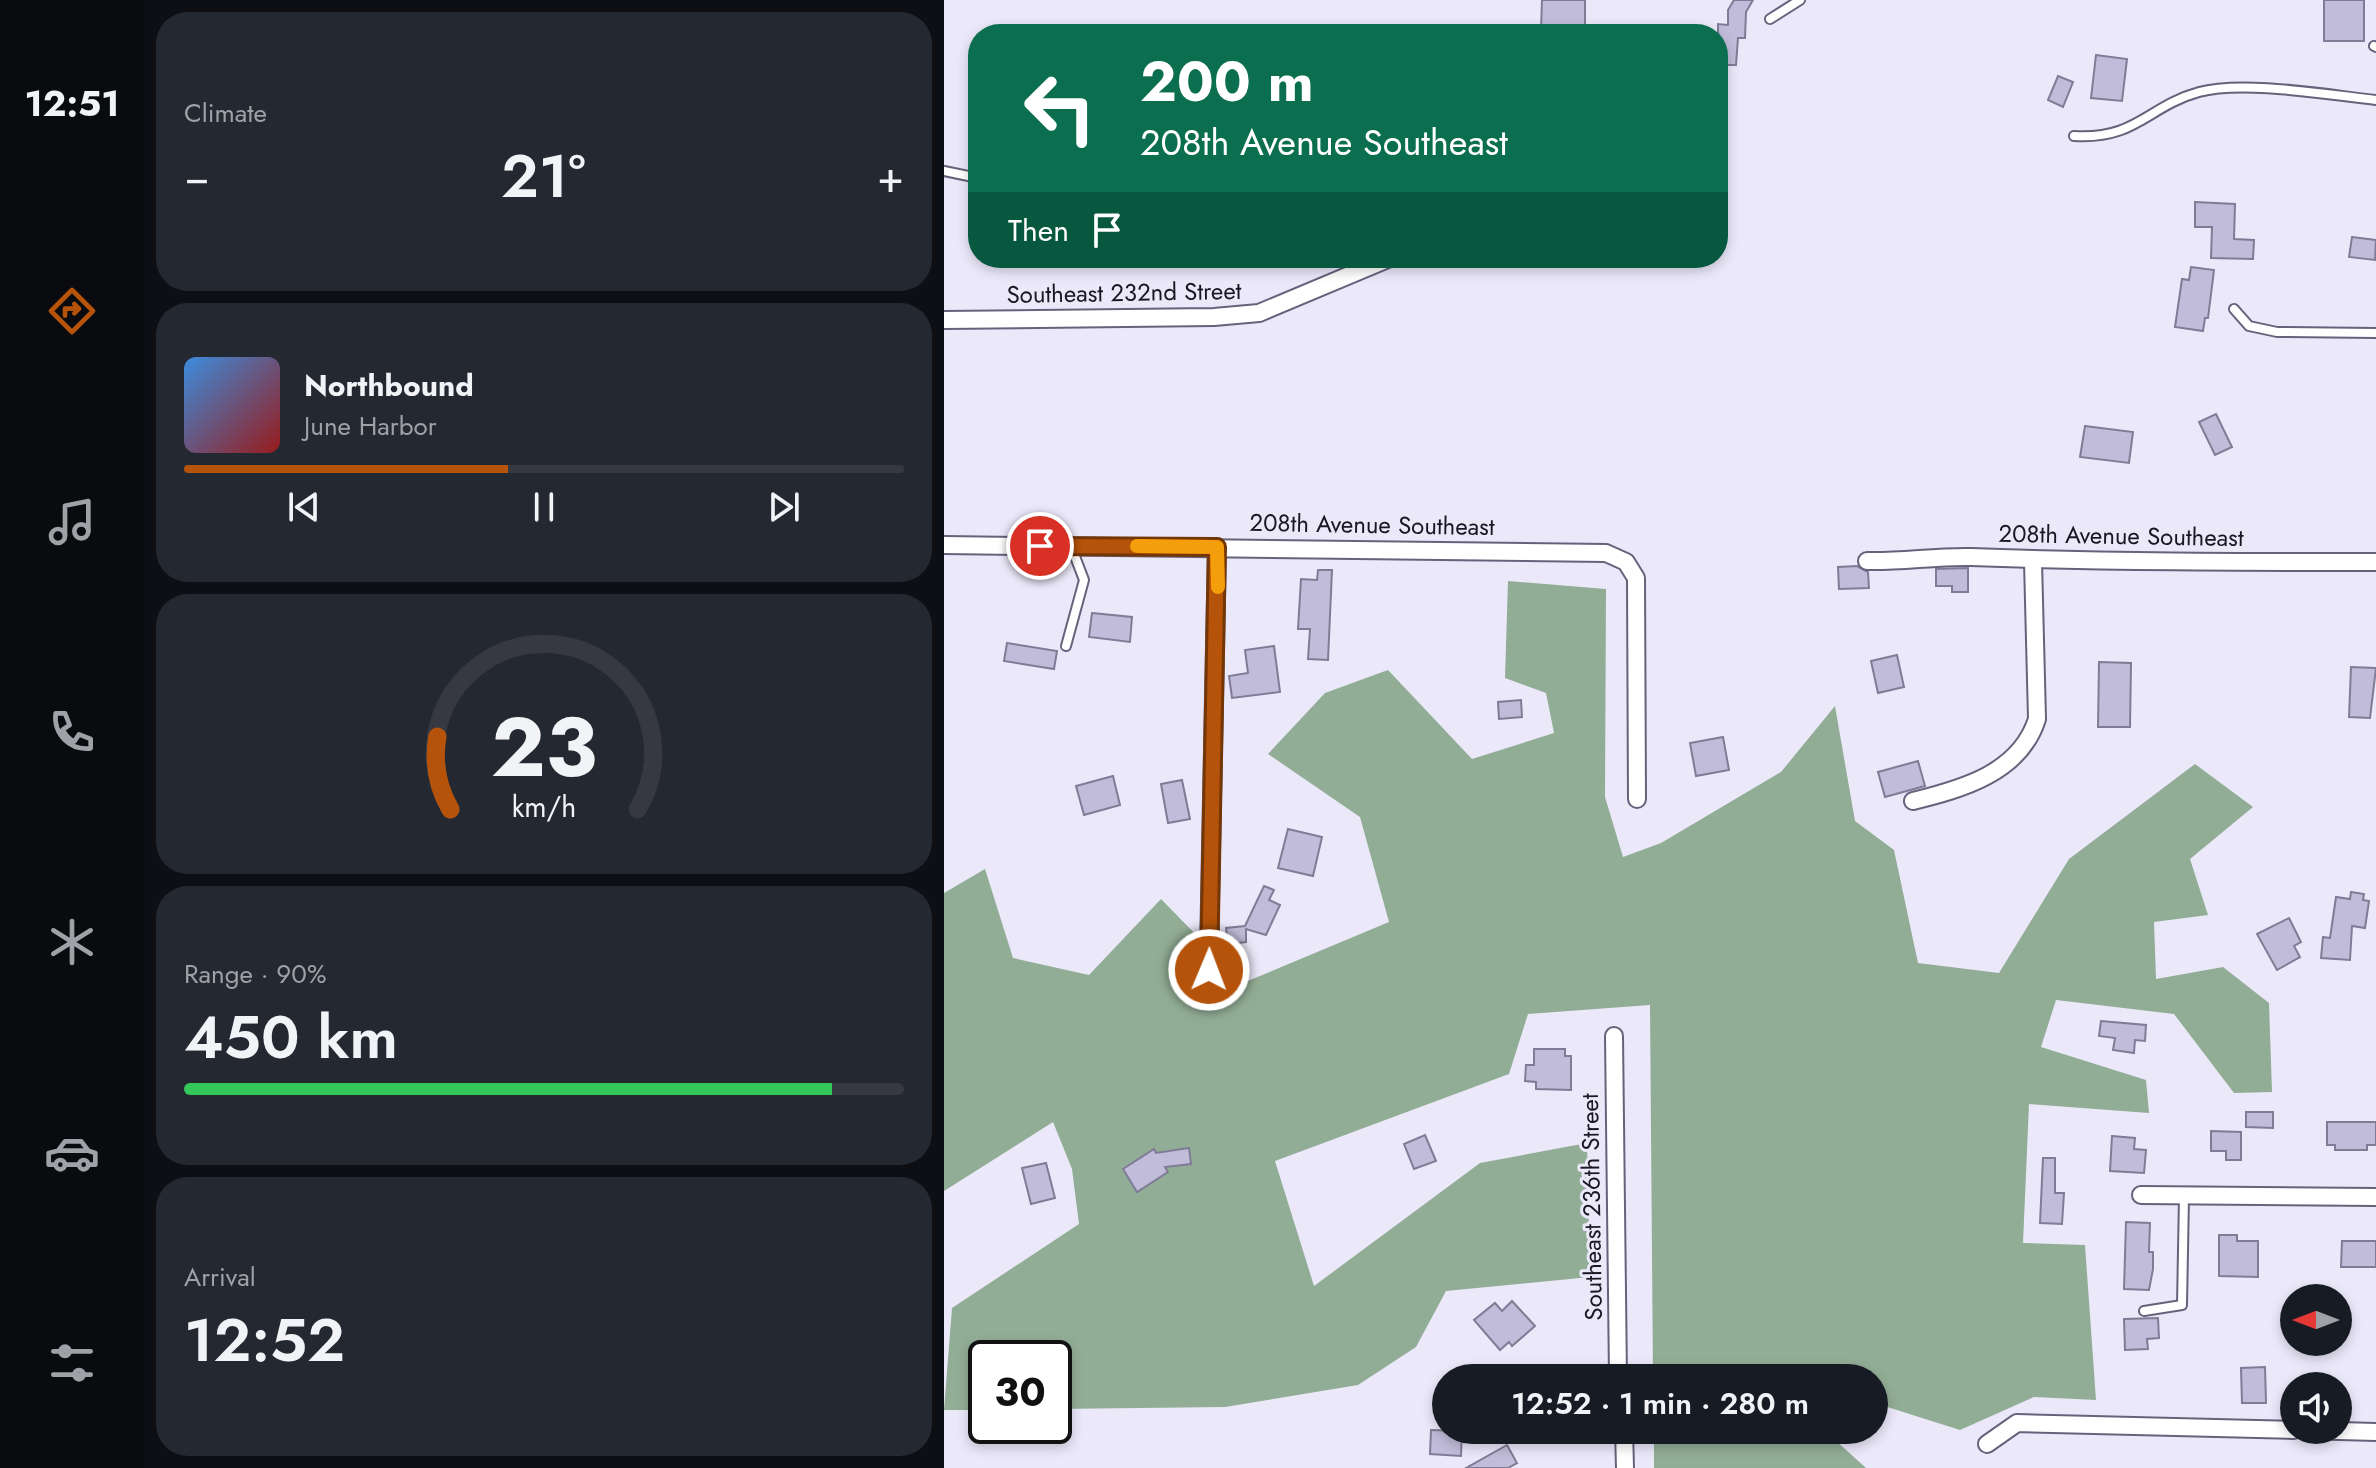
<!DOCTYPE html>
<html lang="en">
<head>
<meta charset="utf-8">
<style>
	body { margin:0; font-family:Jost,sans-serif; background:#242831; color:#f1f3f6; height:100vh; display:flex; flex-direction:column; font-size:30px; white-space:nowrap }
	* { box-sizing:border-box; margin:0 }
	p { font-size:26px; color:#9ea1a6 }
	.icon { flex:none; width:44px; height:44px; fill:none; stroke:currentColor; stroke-width:2; stroke-linecap:round; stroke-linejoin:round }
	.map { position:relative; flex:1; overflow:hidden }
	.details { display:flex; flex-direction:column; gap:12px; padding:12px; background:#0d0f14; width:800px }
	.details>* { flex:none }
	.top-card { position:absolute; left:24px; top:24px; width:760px; height:244px; border-radius:32px; box-shadow:0 4px 12px #0003; background:#0b6e4f; color:#fff; overflow:hidden }
	.needle { width:52px; rotate:270deg }
	.buttons { position:absolute; left:1336px; top:1284px; display:grid; gap:16px }
	.buttons a { display:grid; place-items:center; width:72px; height:72px; border-radius:50%; background:#171b24; box-shadow:0 4px 12px #0003; font-size:40px }
	.speed { position:absolute; left:24px; top:1340px; display:flex; gap:16px; font-size:40px; font-weight:700; text-align:center }
	.speed>* { display:grid; place-content:center; width:104px; height:104px; border-radius:50%; background:#171b24; box-shadow:0 4px 12px #0003; line-height:1 }
	.speed .limit { border:4px solid #111; border-radius:12px; background:#fff; color:#111 }
	.pin { position:absolute; display:grid; place-items:center; width:68px; height:68px; color:#fff; margin:-34px; border:4px solid #fff; border-radius:50%; box-shadow:0 2px 8px #0007 }
	.me { position:absolute; width:88px; margin:-44px; rotate:1deg; stroke-linejoin:round; filter:drop-shadow(0 0 6px #0008) }
	.turn { display:flex; align-items:center; gap:28px; height:168px; padding:0 40px; font-size:36px }
	.turn .icon { width:104px; height:104px; stroke-width:2.5 }
	.turn b { display:block; font-size:56px; line-height:68px }
	.then { display:flex; align-items:center; height:76px; padding:0 40px; background:#0003; gap:16px; font-size:30px }
	.big { font-size:60px; font-weight:600; line-height:1.1 }
	.details .tile { flex:1; display:flex; flex-direction:column; justify-content:center; gap:12px; min-width:0; padding:0 28px; border-radius:32px; background:#242831 }
	.details .dial { align-items:center; gap:0 }
	.dial svg { height:208px; overflow:visible; fill:none; stroke:#363941; stroke-width:7; stroke-linecap:round; text-anchor:middle }
	.dial text { fill:#f1f3f6; stroke:none }
	.song { display:flex; align-items:center; gap:24px }
	.cover { width:96px; height:96px; border-radius:12px; background:linear-gradient(135deg,hsl(210 70% 55%),hsl(0 70% 35%)) }
	.played { height:8px; border-radius:4px; background:linear-gradient(90deg,#b45309 45%,#363941 45%) }
	.keys { display:flex; justify-content:space-around; direction:ltr }
	.heat { display:flex; justify-content:space-between; align-items:center; font-size:44px; direction:ltr }
	.charge { height:12px; border-radius:6px; background:linear-gradient(90deg,#34c759 90%,#363941 0) }
	.trip { position:absolute; left:488px; top:1364px; width:456px; height:80px; border-radius:40px; background:#171b24; box-shadow:0 4px 12px #0003; font-weight:600; line-height:80px; text-align:center }
	main { display:flex; flex:1; min-height:0 }
	.dock { display:flex; flex-direction:column; width:144px; justify-content:space-around; align-items:center; background:#090b0e; color:#9ea1a6 }
	.dock .icon { width:56px; height:56px }
	.dock .current { color:#b45309 }
	.dock b { font-size:36px; color:#f1f3f6 }
	.map>svg:first-child { display:block }
	.forest { fill:#92ad95 }
	.building { fill:#c1bcd9; stroke:#807b96; stroke-width:2 }
	.lines { fill:none; stroke-linecap:round; stroke-linejoin:round }
	.service-casing { stroke:#66627c; stroke-width:12 }
	.minor-casing { stroke:#66627c; stroke-width:20 }
	.service { stroke:#fff; stroke-width:8 }
	.minor { stroke:#fff; stroke-width:16 }
	.route-casing { stroke:#753606; stroke-width:20 }
	.route { stroke:#b45309; stroke-width:14 }
	.slow { stroke:#f59e0b; stroke-width:14 }
	.labels { text-anchor:middle; stroke-width:6; stroke-linejoin:round; paint-order:stroke }
	.street-label { font-size:24px; fill:#191721; stroke:#ebe8fa }
</style>
</head>
<body>
<main>
<nav class="dock">
<b>12:51</b>
<svg class="icon current" aria-label="directions" viewBox="0 0 24 24"><path d="M12 3l9 9-9 9-9-9zM9 14v-3h6M13 9l2 2-2 2"/></svg>
<svg class="icon" aria-label="music" viewBox="0 0 24 24"><path d="M9 18V5l10-2v13"/><circle cx="6" cy="18" r="3"/><circle cx="16" cy="16" r="3"/></svg>
<svg class="icon" aria-label="phone" viewBox="0 0 24 24"><path d="M5 4h4l2 5-3 2q2 4 5 5l2-3 5 2v4C11 20 4 13 5 4z"/></svg>
<svg class="icon" aria-label="climate" viewBox="0 0 24 24"><path d="M12 3v18M4 7l16 10M4 17L20 7"/></svg>
<svg class="icon" aria-label="car" viewBox="0 0 24 24"><path d="M5 17H2v-5l4-1 3-4h7l3 4 3 1v5h-3M9 17h6M6 11h13"/><circle cx="7" cy="17" r="2"/><circle cx="17" cy="17" r="2"/></svg>
<svg class="icon" aria-label="filters" viewBox="0 0 24 24"><path d="M4 7h16M4 17h16"/><circle cx="9" cy="7" r="2"/><circle cx="15" cy="17" r="2"/></svg>
</nav>
<section class="details">
<div class="tile"><p>Climate</p>
<div class="heat"><a>−</a><b class="big">21°</b><a>+</a></div>
</div>
<div class="tile">
<div class="song"><i class="cover"></i><div><b>Northbound</b><p>June Harbor</p></div></div>
<div class="played"></div>
<div class="keys"><svg class="icon" aria-label="previous" viewBox="0 0 24 24"><path d="M18 5L8 12l10 7zM5 5v14"/></svg><svg class="icon" aria-label="pause" viewBox="0 0 24 24"><path d="M8 5v14M16 5v14"/></svg><svg class="icon" aria-label="next" viewBox="0 0 24 24"><path d="M6 5l10 7-10 7zM19 5v14"/></svg></div>
</div>
<div class="tile dial"><svg viewBox="0 0 100 80">
<path d="M14 69A42 42 0 1 1 86 69"/>
<path d="M14 69A42 42 0 0 1 9 41" stroke="#b45309"/>
<text x="50" y="56" font-size="32" font-weight="700">23</text>
<text x="50" y="72" font-size="11">km/h</text>
</svg></div>
<div class="tile"><p>Range · 90%</p><b class="big">450 km</b><div class="charge"></div></div>
<div class="tile"><p>Arrival</p><b class="big">12:52</b></div>
</section>
<div class="map">
<svg width="1432" height="1468" viewBox="0 0 1432 1468">
	<rect width="100%" height="100%" fill="#ebe8fa"/>
	<!-- forest -->
	<g class="forest">
		<path d="M 564,581 L 662,589 L 661,797 L 679,857 L 717,843 L 837,772 L 891,706 L 911,821 L 950,850 L 974,963 L 1055,973 L 1125,859 L 1251,764 L 1309,807 L 1246,859 L 1264,915 L 1210,922 L 1212,979 L 1279,967 L 1325,1003 L 1328,1092 L 1290,1093 L 1230,1014 L 1112,1000 L 1097,1047 L 1202,1080 L 1205,1113 L 1085,1104 L 1079,1243 L 1141,1245 L 1152,1400 L 1090,1397 L 1016,1430 L 937,1405 L 930,1408 L 930,1378 L 709,1378 L 706,1005 L 584,1014 L 565,1074 L 331,1161 L 370,1286 L 536,1163 L 643,1143 L 646,1277 L 502,1291 L 472,1347 L 414,1385 L 281,1407 L 110,1409 L 110,1358 L 42,1358 L 42,1410 L 0,1410 L 8,1308 L 135,1224 L 128,1169 L 109,1122 L 0,1191 L 0,893 L 41,869 L 69,958 L 145,975 L 217,899 L 299,983 L 445,922 L 416,817 L 324,754 L 381,693 L 444,670 L 528,759 L 610,733 L 602,693 L 561,678 Z"/>
		<path d="M 710,1430 L 880,1430 L 922,1468 L 710,1468 Z"/>
	</g>
	<!-- building -->
	<g class="building">
		<path d="M 598,0 L 641,0 L 641,29 L 597,29 Z"/>
		<path d="M 790,0 L 809,0 L 802,12 L 801,38 L 794,38 L 792,65 L 774,65 L 774,24 L 784,25 L 784,10 Z"/>
		<rect x="1380" y="0" width="40" height="41"/>
		<path d="M 1152,55 L 1183,59 L 1178,101 L 1147,98 Z"/>
		<path d="M 1114,76 L 1129,82 L 1119,107 L 1104,100 Z"/>
		<path d="M 1251,202 L 1291,204 L 1290,239 L 1310,240 L 1309,259 L 1267,258 L 1268,227 L 1251,227 Z"/>
		<path d="M 1408,237 L 1432,240 L 1431,260 L 1405,257 Z"/>
		<path d="M 1247,267 L 1270,270 L 1264,318 L 1261,318 L 1259,331 L 1231,327 L 1238,279 L 1245,280 Z"/>
		<path d="M 1272,414 L 1288,447 L 1271,455 L 1255,422 Z"/>
		<path d="M 1141,426 L 1189,432 L 1185,463 L 1136,457 Z"/>
		<path d="M 913,566 L 924,572 L 925,588 L 895,589 L 894,567 Z"/>
		<path d="M 1024,568 L 1024,592 L 1008,592 L 1008,586 L 992,586 L 992,569 Z"/>
		<path d="M 374,570 L 388,570 L 384,660 L 364,659 L 366,629 L 354,629 L 357,579 L 373,580 Z"/>
		<path d="M 148,613 L 188,617 L 186,642 L 145,637 Z"/>
		<path d="M 63,643 L 113,651 L 110,669 L 60,661 Z"/>
		<path d="M 330,646 L 336,692 L 288,698 L 285,676 L 304,673 L 301,650 Z"/>
		<path d="M 953,655 L 960,687 L 934,693 L 927,661 Z"/>
		<path d="M 1155,662 L 1187,663 L 1186,727 L 1154,727 Z"/>
		<path d="M 1407,667 L 1432,668 L 1426,718 L 1405,717 Z"/>
		<path d="M 577,700 L 578,717 L 555,719 L 554,702 Z"/>
		<path d="M 779,737 L 785,770 L 752,776 L 746,743 Z"/>
		<path d="M 974,761 L 981,786 L 941,797 L 934,772 Z"/>
		<path d="M 169,776 L 176,805 L 140,815 L 132,786 Z"/>
		<path d="M 238,780 L 246,819 L 224,823 L 217,784 Z"/>
		<path d="M 344,829 L 378,837 L 369,876 L 334,868 Z"/>
		<path d="M 320,886 L 330,890 L 325,900 L 336,905 L 322,935 L 302,929 L 302,942 L 284,944 L 282,928 L 301,926 Z"/>
		<path d="M 1407,892 L 1420,894 L 1419,900 L 1425,901 L 1421,928 L 1408,926 L 1406,960 L 1377,958 L 1379,937 L 1386,938 L 1392,897 L 1406,899 Z"/>
		<path d="M 1345,918 L 1357,942 L 1350,946 L 1356,957 L 1333,970 L 1313,934 Z"/>
		<path d="M 1157,1021 L 1202,1025 L 1201,1041 L 1191,1040 L 1190,1053 L 1169,1050 L 1171,1038 L 1155,1036 Z"/>
		<path d="M 590,1049 L 621,1049 L 621,1056 L 627,1056 L 627,1090 L 592,1089 L 592,1082 L 581,1081 L 582,1065 L 590,1065 Z"/>
		<path d="M 1302,1112 L 1329,1112 L 1329,1128 L 1302,1127 Z"/>
		<path d="M 1383,1122 L 1432,1122 L 1432,1145 L 1423,1145 L 1423,1150 L 1391,1150 L 1391,1145 L 1383,1145 Z"/>
		<path d="M 1267,1131 L 1297,1132 L 1297,1160 L 1282,1160 L 1282,1151 L 1267,1151 Z"/>
		<path d="M 481,1135 L 492,1161 L 470,1169 L 460,1144 Z"/>
		<path d="M 1168,1136 L 1191,1138 L 1190,1149 L 1202,1150 L 1200,1173 L 1166,1171 Z"/>
		<path d="M 245,1148 L 247,1164 L 221,1167 L 224,1172 L 193,1192 L 179,1169 L 210,1149 L 212,1153 Z"/>
		<path d="M 1099,1158 L 1111,1158 L 1111,1193 L 1120,1193 L 1118,1224 L 1096,1223 Z"/>
		<path d="M 102,1163 L 111,1198 L 87,1204 L 78,1168 Z"/>
		<path d="M 1182,1222 L 1206,1223 L 1205,1252 L 1209,1252 L 1209,1269 L 1205,1290 L 1180,1289 Z"/>
		<path d="M 1275,1235 L 1293,1235 L 1293,1241 L 1314,1241 L 1314,1277 L 1275,1276 Z"/>
		<path d="M 1398,1241 L 1432,1241 L 1432,1267 L 1397,1267 Z"/>
		<path d="M 568,1301 L 591,1326 L 568,1346 L 565,1342 L 556,1350 L 530,1320 L 551,1303 L 558,1311 Z"/>
		<path d="M 1214,1318 L 1215,1338 L 1203,1339 L 1204,1349 L 1181,1350 L 1180,1319 Z"/>
		<path d="M 1321,1367 L 1322,1403 L 1298,1403 L 1297,1368 Z"/>
		<path d="M 487,1430 L 518,1431 L 517,1456 L 486,1454 Z"/>
		<path d="M 563,1445 L 573,1463 L 564,1468 L 522,1468 Z"/>
	</g>
	<g class="lines">
		<defs>
			<g id="service">
				<path d="M 826,19 L 856,0"/>
				<path d="M 1430,46 L 1432,47"/>
				<path d="M 1130,136 C 1192,140 1204,106 1255,92 C 1299,80 1385,95 1432,100"/>
				<path d="M 0,171 L 34,178"/>
				<path d="M 1290,309 L 1305,326 L 1333,332 L 1432,333"/>
				<path d="M 122,646 L 140,580 L 127,546"/>
				<path d="M 1200,1311 L 1238,1305 L 1240,1196"/>
			</g>
			<g id="minor">
				<path d="M 0,320 L 270,317 L 315,313 L 446,258"/>
				<path d="M 0,545 L 662,553 L 682,562 L 692,578 L 693,799"/>
				<path d="M 923,561 C 958,562 992,556 1027,557 C 1162,562 1297,562 1432,562"/>
				<path d="M 969,801 C 1018,789 1076,773 1093,719 L 1089,561"/>
				<path d="M 264,1001 L 273,547"/>
				<path d="M 670,1036 L 674,1378"/>
				<path d="M 1197,1195 L 1432,1197"/>
				<path d="M 680,1430 L 681,1468"/>
				<path d="M 1359,1430 L 1432,1432"/>
				<path d="M 1043,1444 L 1073,1423 L 1350,1430"/>
			</g>
		</defs>
		<!-- service casing -->
		<use href="#service" class="service-casing"/>
		<!-- minor casing -->
		<use href="#minor" class="minor-casing"/>
		<!-- service -->
		<use href="#service" class="service"/>
		<!-- minor -->
		<use href="#minor" class="minor"/>
	</g>
	<g class="lines">
		<defs>
			<path id="route" d="M 96,546 L 273,547 L 265,970"/>
		</defs>
		<!-- route casing -->
		<use href="#route" class="route-casing"/>
		<!-- route -->
		<use href="#route" class="route"/>
		<!-- slow -->
		<path class="slow" d="M 193,546 L 273,547 L 274,587"/>
	</g>
	<g class="labels">
		<!-- street labels -->
		<g class="street-label">
			<text transform="translate(180 293) rotate(-1)" y="8">Southeast 232nd Street</text>
			<text transform="translate(428 525) rotate(1)" y="8">208th Avenue Southeast</text>
			<text transform="translate(1177 536) rotate(1)" y="8">208th Avenue Southeast</text>
			<text transform="translate(648 1207) rotate(-91)" y="8">Southeast 236th Street</text>
		</g>
	</g>
</svg>
<div class="buttons">
<a><svg class="needle" viewBox="-14 -14 28 28"><path d="M0-13l5 13h-10z" fill="#e53935"/><path d="M0 13l5-13h-10z" fill="#9ea1a6"/></svg></a>
<a><svg class="icon" aria-label="sound" viewBox="0 0 24 24"><path d="M4 9h4l5-4v14l-5-4H4zM17 9q2 3 0 6"/></svg></a>
</div>
<div class="speed"><div class="limit">30</div></div>
<div class="pin" style="left:96px;top:546px;background:#d93025"><svg class="icon" aria-label="arrive" viewBox="0 0 24 24"><path d="M6 21V4h12l-3 4 3 4H6"/></svg></div>
<svg class="me" style="left:265px;top:970px" viewBox="-20 -20 40 40"><circle r="17" fill="#b45309" stroke="#fff" stroke-width="3"/><path d="M0-11L8 9 0 5-8 9z" fill="#fff"/></svg>
<div class="trip">12:52 · 1 min · 280 m</div>
<div class="top-card">
<div class="turn"><svg class="icon" aria-label="left" viewBox="0 0 24 24"><path d="M17 20v-9H6M10 6l-5 5 5 5"/></svg><div><b>200 m</b>208th Avenue Southeast</div></div>
<div class="then">Then<svg class="icon" aria-label="arrive" viewBox="0 0 24 24"><path d="M6 21V4h12l-3 4 3 4H6"/></svg></div>
</div>
</div>
</main>
</body>
</html>
